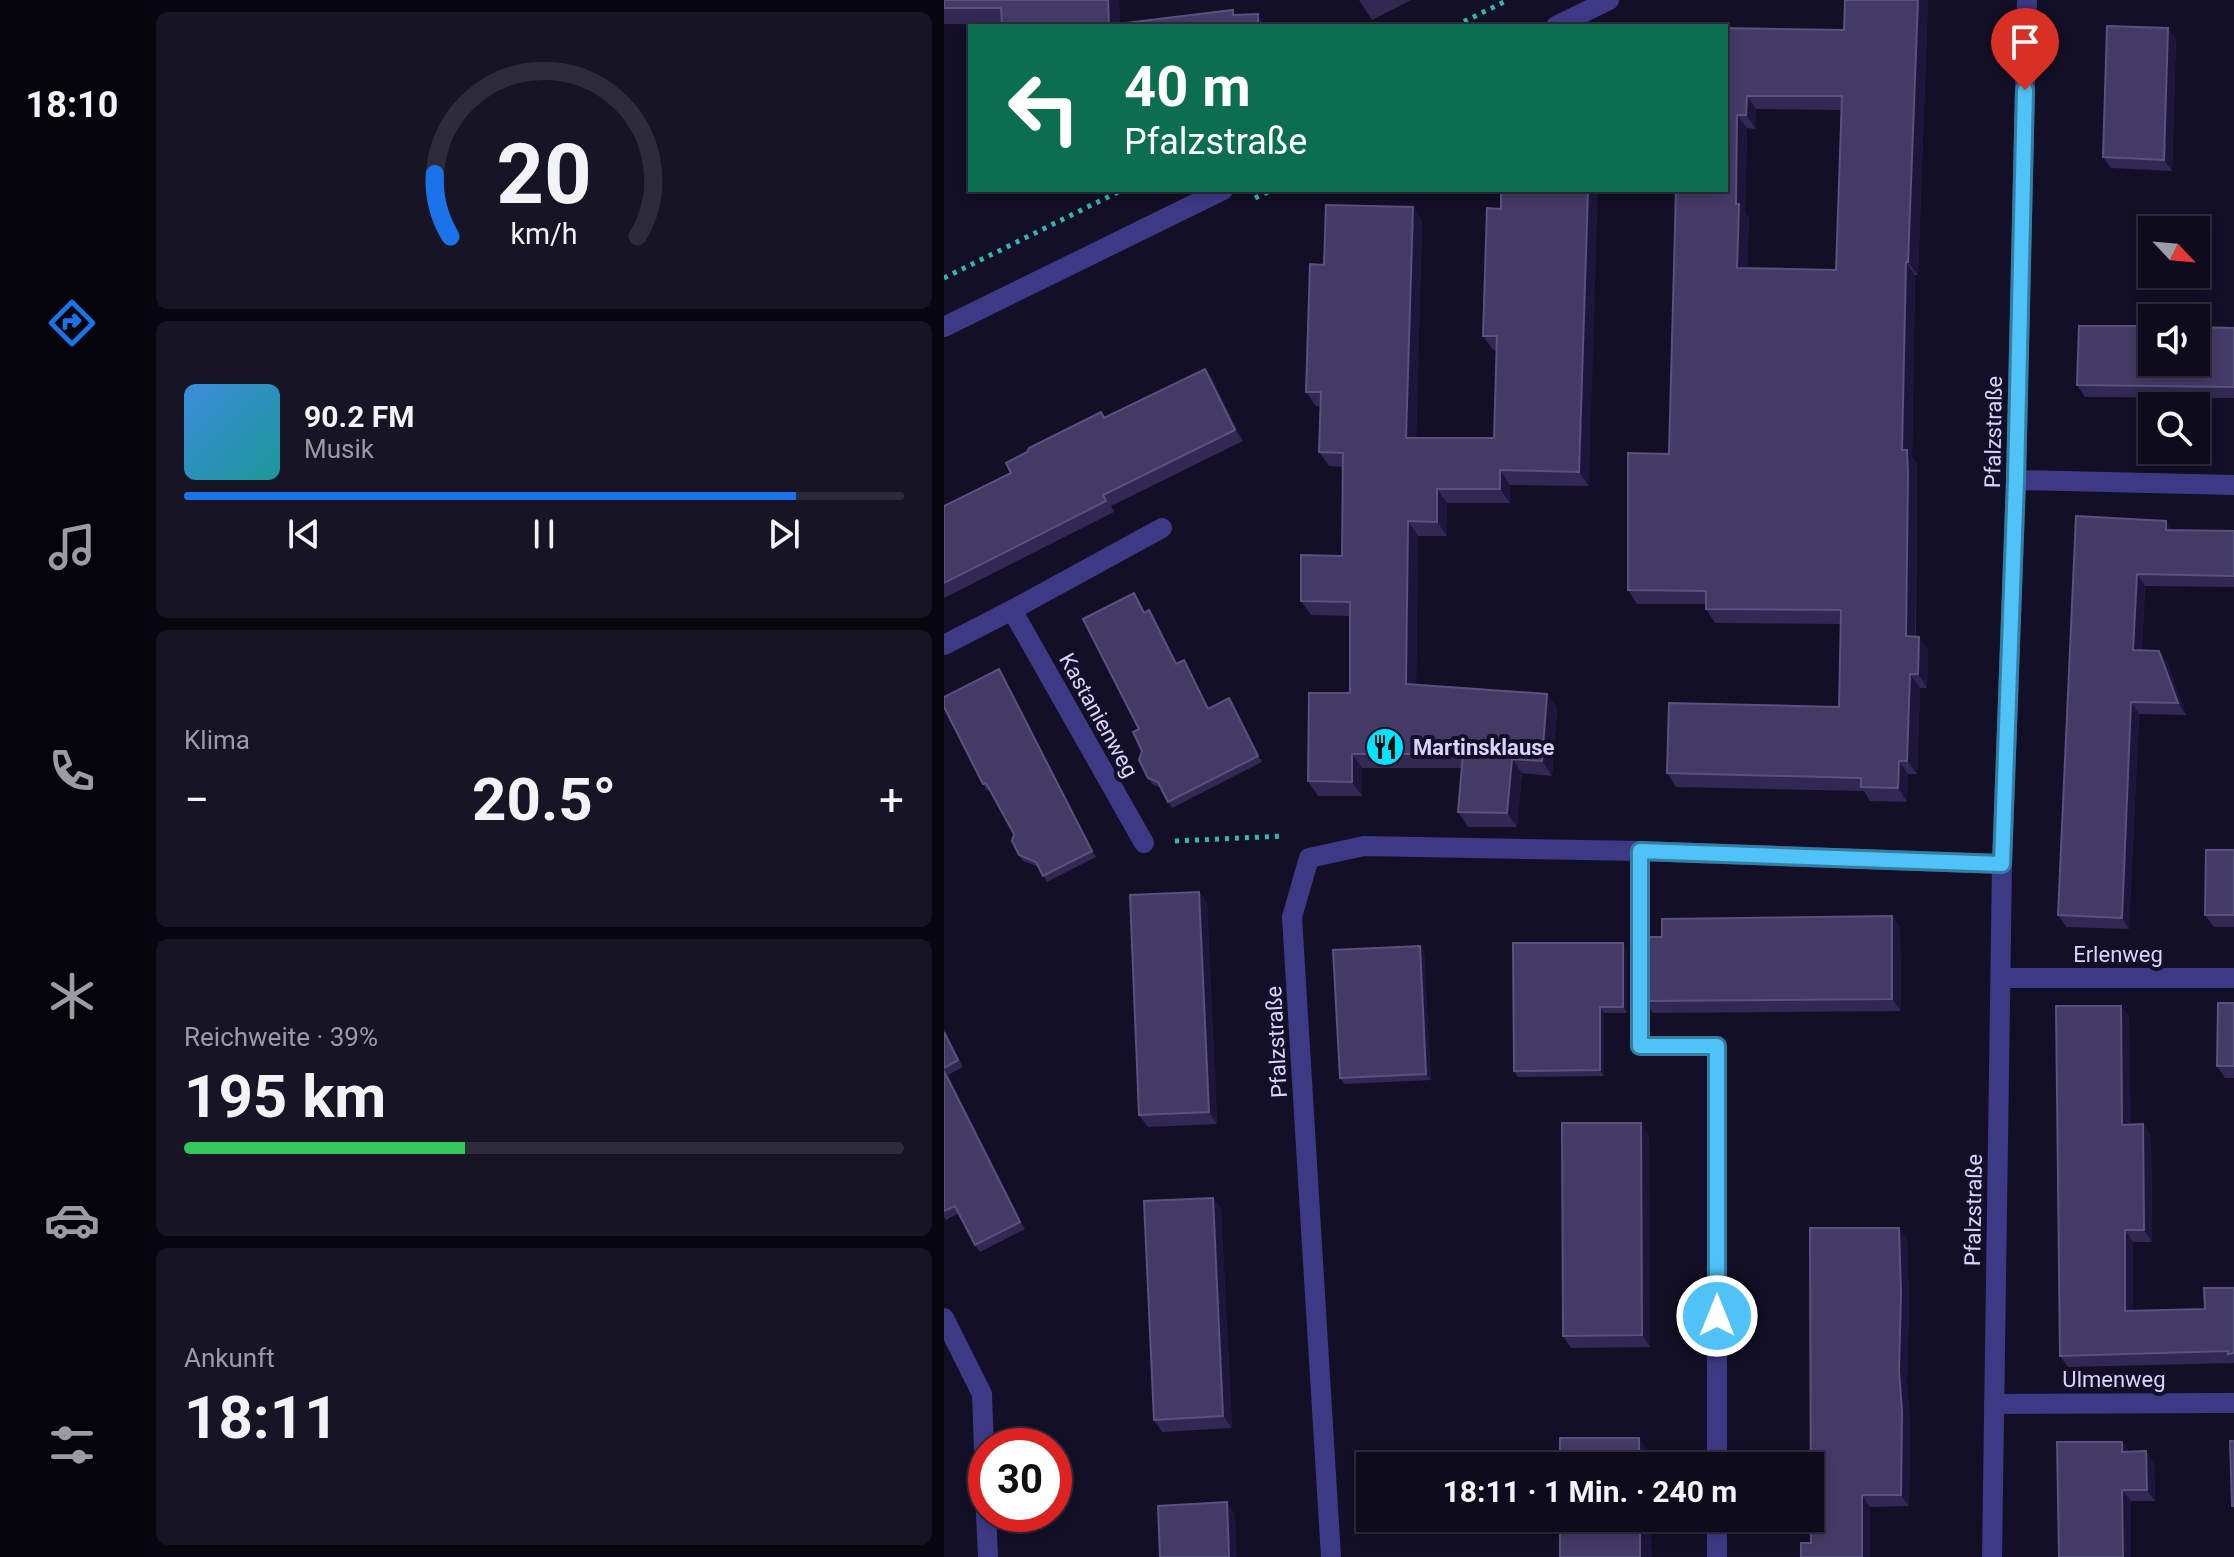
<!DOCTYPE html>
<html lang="de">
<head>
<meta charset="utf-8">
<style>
	body { margin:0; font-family:Roboto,sans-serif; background:#171425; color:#f1f3f6; height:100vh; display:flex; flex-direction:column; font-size:30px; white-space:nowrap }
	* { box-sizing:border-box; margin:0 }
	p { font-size:26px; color:#9b9ba3 }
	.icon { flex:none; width:44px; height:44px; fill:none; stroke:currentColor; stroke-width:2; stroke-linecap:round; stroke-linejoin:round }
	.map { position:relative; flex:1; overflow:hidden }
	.sheet { display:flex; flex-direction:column; gap:12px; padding:12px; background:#08060f; width:800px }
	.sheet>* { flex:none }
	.banner { position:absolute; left:24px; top:24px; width:760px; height:168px; border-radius:0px; box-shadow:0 4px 12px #0003,0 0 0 2px #2e2b3b; background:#0b6e4f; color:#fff; overflow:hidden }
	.needle { width:52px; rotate:116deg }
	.fabs { position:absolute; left:1194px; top:216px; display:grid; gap:16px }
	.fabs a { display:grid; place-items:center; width:72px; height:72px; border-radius:0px; background:#0e0b1c; box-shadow:0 4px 12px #0003,0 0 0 2px #2e2b3b; font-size:40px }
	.speed { position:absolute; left:24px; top:1428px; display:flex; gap:16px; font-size:40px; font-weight:700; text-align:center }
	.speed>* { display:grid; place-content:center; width:104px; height:104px; border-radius:50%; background:#0e0b1c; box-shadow:0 4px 12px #0003,0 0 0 2px #2e2b3b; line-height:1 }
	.speed .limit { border:12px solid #d22; background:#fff; color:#111 }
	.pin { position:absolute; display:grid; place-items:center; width:68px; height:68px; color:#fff; margin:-82px -34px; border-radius:50% 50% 50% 0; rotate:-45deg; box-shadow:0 0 8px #0007 }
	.pin .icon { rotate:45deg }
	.me { position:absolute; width:88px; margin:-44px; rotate:0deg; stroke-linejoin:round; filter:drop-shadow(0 0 6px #0008) }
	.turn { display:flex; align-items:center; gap:28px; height:168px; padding:0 24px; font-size:36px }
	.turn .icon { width:104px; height:104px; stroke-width:2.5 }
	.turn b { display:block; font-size:56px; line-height:68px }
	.big { font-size:60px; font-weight:700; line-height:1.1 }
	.sheet .tile { flex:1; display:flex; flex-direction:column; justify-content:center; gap:12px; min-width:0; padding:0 28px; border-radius:12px; background:#171425 }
	.sheet .dial { align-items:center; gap:0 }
	.dial svg { height:208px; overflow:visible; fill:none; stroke:#2e2b3b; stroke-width:7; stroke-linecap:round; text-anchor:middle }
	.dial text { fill:#f1f3f6; stroke:none }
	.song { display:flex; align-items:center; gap:24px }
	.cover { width:96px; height:96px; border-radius:12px; background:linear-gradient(135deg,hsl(210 70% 55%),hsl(180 70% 35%)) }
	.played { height:8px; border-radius:4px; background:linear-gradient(90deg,#1a73e8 85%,#2e2b3b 85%) }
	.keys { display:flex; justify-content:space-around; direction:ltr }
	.heat { display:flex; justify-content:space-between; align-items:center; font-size:44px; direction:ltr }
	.charge { height:12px; border-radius:6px; background:linear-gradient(90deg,#34c759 39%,#2e2b3b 0) }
	.trip { position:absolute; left:412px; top:1452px; width:468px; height:80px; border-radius:0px; background:#0e0b1c; box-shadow:0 4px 12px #0003,0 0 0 2px #2e2b3b; font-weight:700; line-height:80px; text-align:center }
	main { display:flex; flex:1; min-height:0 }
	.tabs { display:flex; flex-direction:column; width:144px; justify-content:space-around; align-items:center; background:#06040b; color:#9b9ba3 }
	.tabs .icon { width:56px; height:56px }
	.tabs .selected { color:#1a73e8 }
	.tabs b { font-size:36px; color:#f1f3f6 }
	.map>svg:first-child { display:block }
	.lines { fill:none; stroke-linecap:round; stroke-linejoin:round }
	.path { stroke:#2fb8b0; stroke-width:5; stroke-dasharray:4 6; stroke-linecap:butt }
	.minor { stroke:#3d3a85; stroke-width:20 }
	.wall { fill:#312854; fill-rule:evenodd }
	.shaded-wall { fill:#1d163a }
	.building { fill:#433a66; stroke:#5a527e; stroke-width:2; fill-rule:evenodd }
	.route-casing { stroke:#337fa1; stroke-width:20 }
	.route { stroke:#4fc3f7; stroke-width:14 }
	.labels { text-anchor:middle; stroke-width:8; stroke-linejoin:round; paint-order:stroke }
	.street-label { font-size:22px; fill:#d9d4ff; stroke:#130f26 }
	.poi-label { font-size:22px; font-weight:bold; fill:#d9d4ff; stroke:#130f26; text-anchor:start }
</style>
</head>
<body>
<main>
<nav class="tabs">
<b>18:10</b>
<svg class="icon selected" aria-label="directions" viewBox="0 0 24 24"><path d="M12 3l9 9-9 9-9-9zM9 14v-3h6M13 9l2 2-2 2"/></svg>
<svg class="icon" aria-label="music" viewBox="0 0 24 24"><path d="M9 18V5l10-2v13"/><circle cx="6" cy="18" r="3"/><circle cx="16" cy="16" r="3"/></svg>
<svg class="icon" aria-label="phone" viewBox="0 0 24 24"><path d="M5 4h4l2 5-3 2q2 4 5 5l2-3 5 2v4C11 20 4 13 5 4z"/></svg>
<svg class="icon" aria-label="climate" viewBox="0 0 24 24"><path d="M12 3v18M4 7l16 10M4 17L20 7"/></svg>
<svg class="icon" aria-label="car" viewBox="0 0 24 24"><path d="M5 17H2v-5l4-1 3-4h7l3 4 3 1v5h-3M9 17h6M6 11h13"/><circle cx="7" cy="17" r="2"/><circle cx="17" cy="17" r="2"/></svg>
<svg class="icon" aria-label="filters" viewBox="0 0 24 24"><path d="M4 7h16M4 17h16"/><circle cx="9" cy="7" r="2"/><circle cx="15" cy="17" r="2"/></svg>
</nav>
<section class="sheet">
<div class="tile dial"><svg viewBox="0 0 100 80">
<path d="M14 69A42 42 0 1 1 86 69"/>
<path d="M14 69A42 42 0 0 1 8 45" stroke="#1a73e8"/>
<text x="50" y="56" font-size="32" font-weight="700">20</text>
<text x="50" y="72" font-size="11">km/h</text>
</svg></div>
<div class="tile">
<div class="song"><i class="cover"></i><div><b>90.2 FM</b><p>Musik</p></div></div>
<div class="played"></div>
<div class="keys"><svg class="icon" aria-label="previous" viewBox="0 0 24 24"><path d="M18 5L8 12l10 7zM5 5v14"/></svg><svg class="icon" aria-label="pause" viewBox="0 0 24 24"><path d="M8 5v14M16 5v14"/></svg><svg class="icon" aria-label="next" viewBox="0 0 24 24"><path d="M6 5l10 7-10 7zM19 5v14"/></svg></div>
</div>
<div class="tile"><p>Klima</p>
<div class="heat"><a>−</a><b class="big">20.5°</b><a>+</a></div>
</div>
<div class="tile"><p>Reichweite · 39%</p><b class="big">195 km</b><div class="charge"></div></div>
<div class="tile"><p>Ankunft</p><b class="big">18:11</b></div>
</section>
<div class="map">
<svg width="1290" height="1557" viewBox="0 0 1290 1557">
	<rect width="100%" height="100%" fill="#130f26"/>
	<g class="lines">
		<!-- path -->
		<g class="path">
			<path d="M 511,26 L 564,0"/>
			<path d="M 311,198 L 328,190"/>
			<path d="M 0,278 L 178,190"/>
			<path d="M 231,841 L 340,836"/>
		</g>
		<!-- minor -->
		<g class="minor">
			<path d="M 612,26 L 665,0"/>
			<path d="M 0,327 L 279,190"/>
			<path d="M 1072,480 L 1290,485"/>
			<path d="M 68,610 L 200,843"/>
			<path d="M 0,645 L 68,610 L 218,528"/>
			<path d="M 696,851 L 696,1046 L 773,1046 L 773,1466"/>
			<path d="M 1057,978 L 1290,978"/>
			<path d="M 0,1318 L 38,1394 L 42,1504"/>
			<path d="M 1050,1404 L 1290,1403"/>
			<path d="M 42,1514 L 44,1557"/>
			<path d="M 387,1557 L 348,917 L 365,858 L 420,846 L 696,851 L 1058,864"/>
			<path d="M 773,1557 L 773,1518"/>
			<path d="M 1048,1557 L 1058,864 L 1072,480 L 1083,0"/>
		</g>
	</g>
	<!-- wall -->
	<g class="wall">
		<path d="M 0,0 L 175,0 L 176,23 L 292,15 L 322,26 L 0,24 Z"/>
		<path d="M 415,0 L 467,0 L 428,20 Z"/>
		<path d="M 901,0 L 984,0 L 974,275 L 971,275 L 968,457 L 973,464 L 973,487 L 972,636 L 984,650 L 983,688 L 976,688 L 973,774 L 964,774 L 963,802 L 926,801 L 920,791 L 732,787 L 723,773 L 895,707 L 897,624 L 771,623 L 762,609 L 762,604 L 693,604 L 684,590 L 725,454 L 782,28 L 900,30 ZM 812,109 L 898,110 L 892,270 L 803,268 L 805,218 L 801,213 L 803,128 L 812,129 Z"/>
		<path d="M 1232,39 L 1228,171 L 1167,168 L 1159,157 Z"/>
		<path d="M 469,207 L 478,221 L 472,438 L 550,438 L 552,350 L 549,350 L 539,336 L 543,208 L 645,486 L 566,485 L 566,503 L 503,503 L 503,536 L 474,536 L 472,685 L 603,694 L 613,708 L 608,776 L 578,773 L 573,827 L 524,827 L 514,812 L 518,768 L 418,768 L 418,796 L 374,796 L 364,781 L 406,693 L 406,616 L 367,615 L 357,601 L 398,556 L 399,467 L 385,466 L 375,452 L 377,406 L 372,406 L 362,392 L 380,265 Z"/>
		<path d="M 1290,328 L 1290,398 L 1141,397 L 1133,385 Z"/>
		<path d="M 269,380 L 299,441 L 167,506 L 170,512 L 0,598 L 0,506 L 67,473 L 161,417 Z"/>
		<path d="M 1132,516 L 1229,530 L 1290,531 L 1290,587 L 1201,586 L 1198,650 L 1223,662 L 1242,715 L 1195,714 L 1185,929 L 1122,927 L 1114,915 Z"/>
		<path d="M 194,599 L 201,612 L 205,610 L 209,616 L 233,663 L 240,660 L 244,666 L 265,709 L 289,704 L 318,762 L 228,808 L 217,788 L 208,784 L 204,778 L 198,751 L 195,729 Z"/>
		<path d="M 55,669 L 59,675 L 152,857 L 103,882 L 95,867 L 79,861 L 75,855 L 70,834 L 46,789 L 43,791 L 39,784 Z"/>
		<path d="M 1290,850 L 1290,927 L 1270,927 L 1261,915 Z"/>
		<path d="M 255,892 L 263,904 L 273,1124 L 204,1127 L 195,1115 Z"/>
		<path d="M 948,916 L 956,928 L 957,1011 L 709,1013 L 701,1001 L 718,937 Z"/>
		<path d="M 476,946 L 480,952 L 487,1080 L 400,1084 L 396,1078 Z"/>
		<path d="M 683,949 L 683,1013 L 660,1013 L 660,1076 L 574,1077 L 570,1071 Z"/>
		<path d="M 1290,1003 L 1290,1078 L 1281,1078 L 1273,1066 Z"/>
		<path d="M 1177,1006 L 1185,1017 L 1186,1125 L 1199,1124 L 1207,1136 L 1208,1242 L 1189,1242 L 1189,1311 L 1261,1309 L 1290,1288 L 1290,1363 L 1124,1367 L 1116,1356 Z"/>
		<path d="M 0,1029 L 19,1067 L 4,1075 L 81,1229 L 36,1252 L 31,1245 L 15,1213 L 2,1220 L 0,1217 Z"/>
		<path d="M 705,1135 L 706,1347 L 627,1348 L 619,1336 Z"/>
		<path d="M 269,1198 L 277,1209 L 288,1428 L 218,1432 L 210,1420 Z"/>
		<path d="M 963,1239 L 965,1305 L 963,1383 L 966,1423 L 965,1506 L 926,1507 L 926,1557 L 857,1557 L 867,1543 Z"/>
		<path d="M 1178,1442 L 1185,1452 L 1202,1451 L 1210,1463 L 1211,1501 L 1187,1501 L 1187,1557 L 1115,1557 Z"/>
	</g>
	<!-- shaded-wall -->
	<g class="shaded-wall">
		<path d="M 164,0 L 175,0 L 176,26 L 165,25 Z"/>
		<path d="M 974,0 L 984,0 L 974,275 L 964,262 Z"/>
		<path d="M 314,14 L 322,26 L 314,26 Z"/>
		<path d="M 1224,28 L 1232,39 L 1228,171 L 1220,160 Z"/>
		<path d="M 803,96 L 812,109 L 812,129 L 802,115 Z"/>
		<path d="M 793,115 L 803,128 L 801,213 L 805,218 L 803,281 L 793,268 L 792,204 Z"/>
		<path d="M 644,190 L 654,190 L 645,486 L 635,472 Z"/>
		<path d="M 469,207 L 478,221 L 472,452 L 462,438 Z"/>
		<path d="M 962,262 L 971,275 L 968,457 L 973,464 L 973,487 L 971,650 L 962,636 L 958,450 Z"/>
		<path d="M 261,369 L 269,380 L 299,441 L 291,430 Z"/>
		<path d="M 556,470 L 566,485 L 566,503 L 556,489 Z"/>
		<path d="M 493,489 L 503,503 L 503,536 L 493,522 Z"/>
		<path d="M 464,521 L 474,536 L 472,698 L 462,684 Z"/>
		<path d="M 1222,521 L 1230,532 L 1222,530 Z"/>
		<path d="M 1193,574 L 1201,586 L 1197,661 L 1189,650 Z"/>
		<path d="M 205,610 L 209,616 L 236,670 L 232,664 Z"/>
		<path d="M 975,637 L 984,650 L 983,688 L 974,674 Z"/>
		<path d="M 1215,651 L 1223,662 L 1242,715 L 1234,703 Z"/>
		<path d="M 240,660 L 244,666 L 268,715 L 264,709 Z"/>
		<path d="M 55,669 L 59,675 L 152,857 L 148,851 Z"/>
		<path d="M 966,674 L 976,688 L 973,774 L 963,761 Z"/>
		<path d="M 603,694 L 613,708 L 608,776 L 598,761 Z"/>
		<path d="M 285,698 L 289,704 L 318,762 L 314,756 Z"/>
		<path d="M 1187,702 L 1195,714 L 1185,929 L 1178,918 Z"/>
		<path d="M 408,754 L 418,768 L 418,796 L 408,782 Z"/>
		<path d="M 568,759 L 578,773 L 573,827 L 563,813 Z"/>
		<path d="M 955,761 L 964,774 L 963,802 L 954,788 Z"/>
		<path d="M 255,892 L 263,904 L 273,1124 L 265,1112 Z"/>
		<path d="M 948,916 L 956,928 L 957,1011 L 948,999 Z"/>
		<path d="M 679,943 L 683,949 L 683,1013 L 679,1007 Z"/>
		<path d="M 476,946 L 480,952 L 487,1080 L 482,1074 Z"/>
		<path d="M 1177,1006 L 1185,1017 L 1187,1136 L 1178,1125 Z"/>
		<path d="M 656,1007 L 660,1013 L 660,1076 L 656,1070 Z"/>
		<path d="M 0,1029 L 19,1067 L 0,1032 Z"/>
		<path d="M 0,1070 L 4,1075 L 81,1229 L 76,1222 Z"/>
		<path d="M 697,1123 L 705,1135 L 706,1347 L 698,1335 Z"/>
		<path d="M 1199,1124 L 1207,1136 L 1208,1242 L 1200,1230 Z"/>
		<path d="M 269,1198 L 277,1209 L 288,1428 L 279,1416 Z"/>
		<path d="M 955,1228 L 963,1239 L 965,1305 L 963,1383 L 966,1423 L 965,1506 L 957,1495 Z"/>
		<path d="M 1181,1230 L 1189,1242 L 1189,1322 L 1181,1311 Z"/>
		<path d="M 695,1438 L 707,1455 L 707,1466 L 695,1466 Z"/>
		<path d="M 1178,1442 L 1186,1453 L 1178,1452 Z"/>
		<path d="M 1202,1451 L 1210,1463 L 1211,1501 L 1203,1490 Z"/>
		<path d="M 1178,1490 L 1187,1501 L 1187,1557 L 1179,1557 Z"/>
		<path d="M 918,1495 L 926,1507 L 926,1557 L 918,1557 Z"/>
		<path d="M 283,1502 L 291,1514 L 293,1557 L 285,1557 Z"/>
		<path d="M 696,1518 L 707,1518 L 708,1557 L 696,1557 Z"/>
	</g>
	<!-- building -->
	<g class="building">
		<path d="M 0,0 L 164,0 L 165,25 L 289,10 L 289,15 L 314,14 L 314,26 L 58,26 L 57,8 L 0,8 Z"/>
		<path d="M 901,0 L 974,0 L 964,262 L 962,262 L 958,450 L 963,450 L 964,473 L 962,636 L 975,637 L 974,674 L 966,674 L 963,761 L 955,761 L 954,788 L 917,787 L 917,778 L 723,773 L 725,703 L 895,707 L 897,610 L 762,609 L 762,591 L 684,590 L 684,453 L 725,454 L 732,190 L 782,190 L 782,28 L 900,30 ZM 803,96 L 898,96 L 892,270 L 793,268 L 795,204 L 792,204 L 793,115 L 802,115 Z"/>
		<path d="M 1163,26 L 1224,28 L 1220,160 L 1159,157 Z"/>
		<path d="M 557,190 L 644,190 L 635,472 L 556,470 L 556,489 L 493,489 L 493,522 L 464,521 L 462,684 L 603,694 L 598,761 L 568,759 L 563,813 L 514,812 L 519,754 L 408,754 L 408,782 L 364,781 L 365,693 L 406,693 L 406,602 L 357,601 L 357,555 L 398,556 L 399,453 L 375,452 L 377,392 L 362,392 L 366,264 L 380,265 L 382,205 L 469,207 L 462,438 L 550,438 L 553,336 L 539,336 L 543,208 L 557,209 Z"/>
		<path d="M 1135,326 L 1208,326 L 1208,362 L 1252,362 L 1252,327 L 1290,328 L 1290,387 L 1133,385 Z"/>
		<path d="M 261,369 L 291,430 L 159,495 L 162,501 L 0,583 L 0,506 L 67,473 L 62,463 L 83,452 L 85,448 L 157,412 L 160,418 Z"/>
		<path d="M 1132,516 L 1222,521 L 1222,530 L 1290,531 L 1290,576 L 1193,574 L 1189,650 L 1215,651 L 1234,703 L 1187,702 L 1178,918 L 1114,915 Z"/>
		<path d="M 190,593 L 200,613 L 205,610 L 232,664 L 240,660 L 264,709 L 285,698 L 314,756 L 224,802 L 214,782 L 204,778 L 195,760 L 198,751 L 189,732 L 195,729 L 139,619 Z"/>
		<path d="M 55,669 L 148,851 L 99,876 L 92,862 L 75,855 L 68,841 L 70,834 L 42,783 L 39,784 L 0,707 L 0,697 Z"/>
		<path d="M 1262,850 L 1290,850 L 1290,915 L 1261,915 Z"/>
		<path d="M 255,892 L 265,1112 L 195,1115 L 186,895 Z"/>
		<path d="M 948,916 L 948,999 L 701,1001 L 701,937 L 718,937 L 718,919 Z"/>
		<path d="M 569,943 L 679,943 L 679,1007 L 656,1007 L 656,1070 L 570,1071 Z"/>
		<path d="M 476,946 L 482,1074 L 396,1078 L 389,950 Z"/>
		<path d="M 1274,1003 L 1290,1003 L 1290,1066 L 1273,1066 Z"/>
		<path d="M 1112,1006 L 1177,1006 L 1178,1125 L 1199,1124 L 1200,1230 L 1181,1230 L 1181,1311 L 1261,1309 L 1260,1288 L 1290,1288 L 1290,1353 L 1284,1354 L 1284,1351 L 1116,1356 Z"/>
		<path d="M 0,1032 L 14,1060 L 0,1068 Z"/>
		<path d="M 0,1071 L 76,1222 L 31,1245 L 11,1206 L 0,1211 Z"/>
		<path d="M 618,1123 L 697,1123 L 698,1335 L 619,1336 Z"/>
		<path d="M 269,1198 L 279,1416 L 210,1420 L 200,1201 Z"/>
		<path d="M 866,1228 L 955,1228 L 957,1293 L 955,1371 L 958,1412 L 957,1495 L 918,1495 L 918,1557 L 857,1557 L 857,1543 L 867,1543 Z"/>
		<rect x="616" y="1438" width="79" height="28"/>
		<path d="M 1286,1441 L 1290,1441 L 1290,1506 L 1288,1506 Z"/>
		<path d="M 1113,1442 L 1178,1442 L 1178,1452 L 1202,1451 L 1203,1490 L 1178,1490 L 1179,1557 L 1115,1557 Z"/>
		<path d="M 283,1502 L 285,1557 L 216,1557 L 214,1506 Z"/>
		<rect x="616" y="1518" width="80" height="39"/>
	</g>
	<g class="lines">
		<defs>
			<path id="route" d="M 773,1316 L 773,1046 L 696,1046 L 696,851 L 1058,864 L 1072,480 L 1081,90"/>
		</defs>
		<!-- route casing -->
		<use href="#route" class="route-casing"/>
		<!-- route -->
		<use href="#route" class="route"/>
	</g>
	<!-- icons -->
	<defs>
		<symbol id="restaurant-disc" viewBox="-11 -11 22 22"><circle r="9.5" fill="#00e5ff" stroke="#130f26"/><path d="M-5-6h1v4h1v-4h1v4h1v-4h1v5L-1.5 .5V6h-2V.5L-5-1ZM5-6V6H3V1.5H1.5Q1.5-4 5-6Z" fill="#111"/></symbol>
	</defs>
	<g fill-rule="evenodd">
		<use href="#restaurant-disc" x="419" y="725" width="44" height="44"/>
	</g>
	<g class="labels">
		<!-- street labels -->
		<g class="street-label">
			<text transform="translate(1049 432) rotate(-89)" y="8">Pfalzstraße</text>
			<text transform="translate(155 715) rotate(61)" y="8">Kastanienweg</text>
			<text x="1174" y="962">Erlenweg</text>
			<text transform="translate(332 1042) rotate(-93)" y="8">Pfalzstraße</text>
			<text transform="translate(1029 1210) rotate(-89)" y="8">Pfalzstraße</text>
			<text x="1170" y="1387">Ulmenweg</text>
		</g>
		<!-- poi labels -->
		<g class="poi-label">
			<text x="469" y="755">Martinsklause</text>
		</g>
	</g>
</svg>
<div class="fabs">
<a><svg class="needle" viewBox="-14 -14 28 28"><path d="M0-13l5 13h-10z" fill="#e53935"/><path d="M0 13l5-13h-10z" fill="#9b9ba3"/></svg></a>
<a><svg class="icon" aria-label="sound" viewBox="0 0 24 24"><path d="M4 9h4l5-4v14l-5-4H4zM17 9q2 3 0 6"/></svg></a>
<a><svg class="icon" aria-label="search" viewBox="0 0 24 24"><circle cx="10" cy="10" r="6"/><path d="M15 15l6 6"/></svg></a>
</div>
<div class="speed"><div class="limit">30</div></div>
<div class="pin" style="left:1081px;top:90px;background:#d93025"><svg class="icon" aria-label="arrive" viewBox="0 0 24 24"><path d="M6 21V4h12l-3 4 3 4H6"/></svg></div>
<svg class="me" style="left:773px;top:1316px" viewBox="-20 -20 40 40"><circle r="17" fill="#4fc3f7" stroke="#fff" stroke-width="3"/><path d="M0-11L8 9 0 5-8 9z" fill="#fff"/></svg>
<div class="trip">18:11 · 1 Min. · 240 m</div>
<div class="banner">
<div class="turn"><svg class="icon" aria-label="left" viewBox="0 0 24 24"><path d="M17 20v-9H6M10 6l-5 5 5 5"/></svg><div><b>40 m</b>Pfalzstraße</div></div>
</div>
</div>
</main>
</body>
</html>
